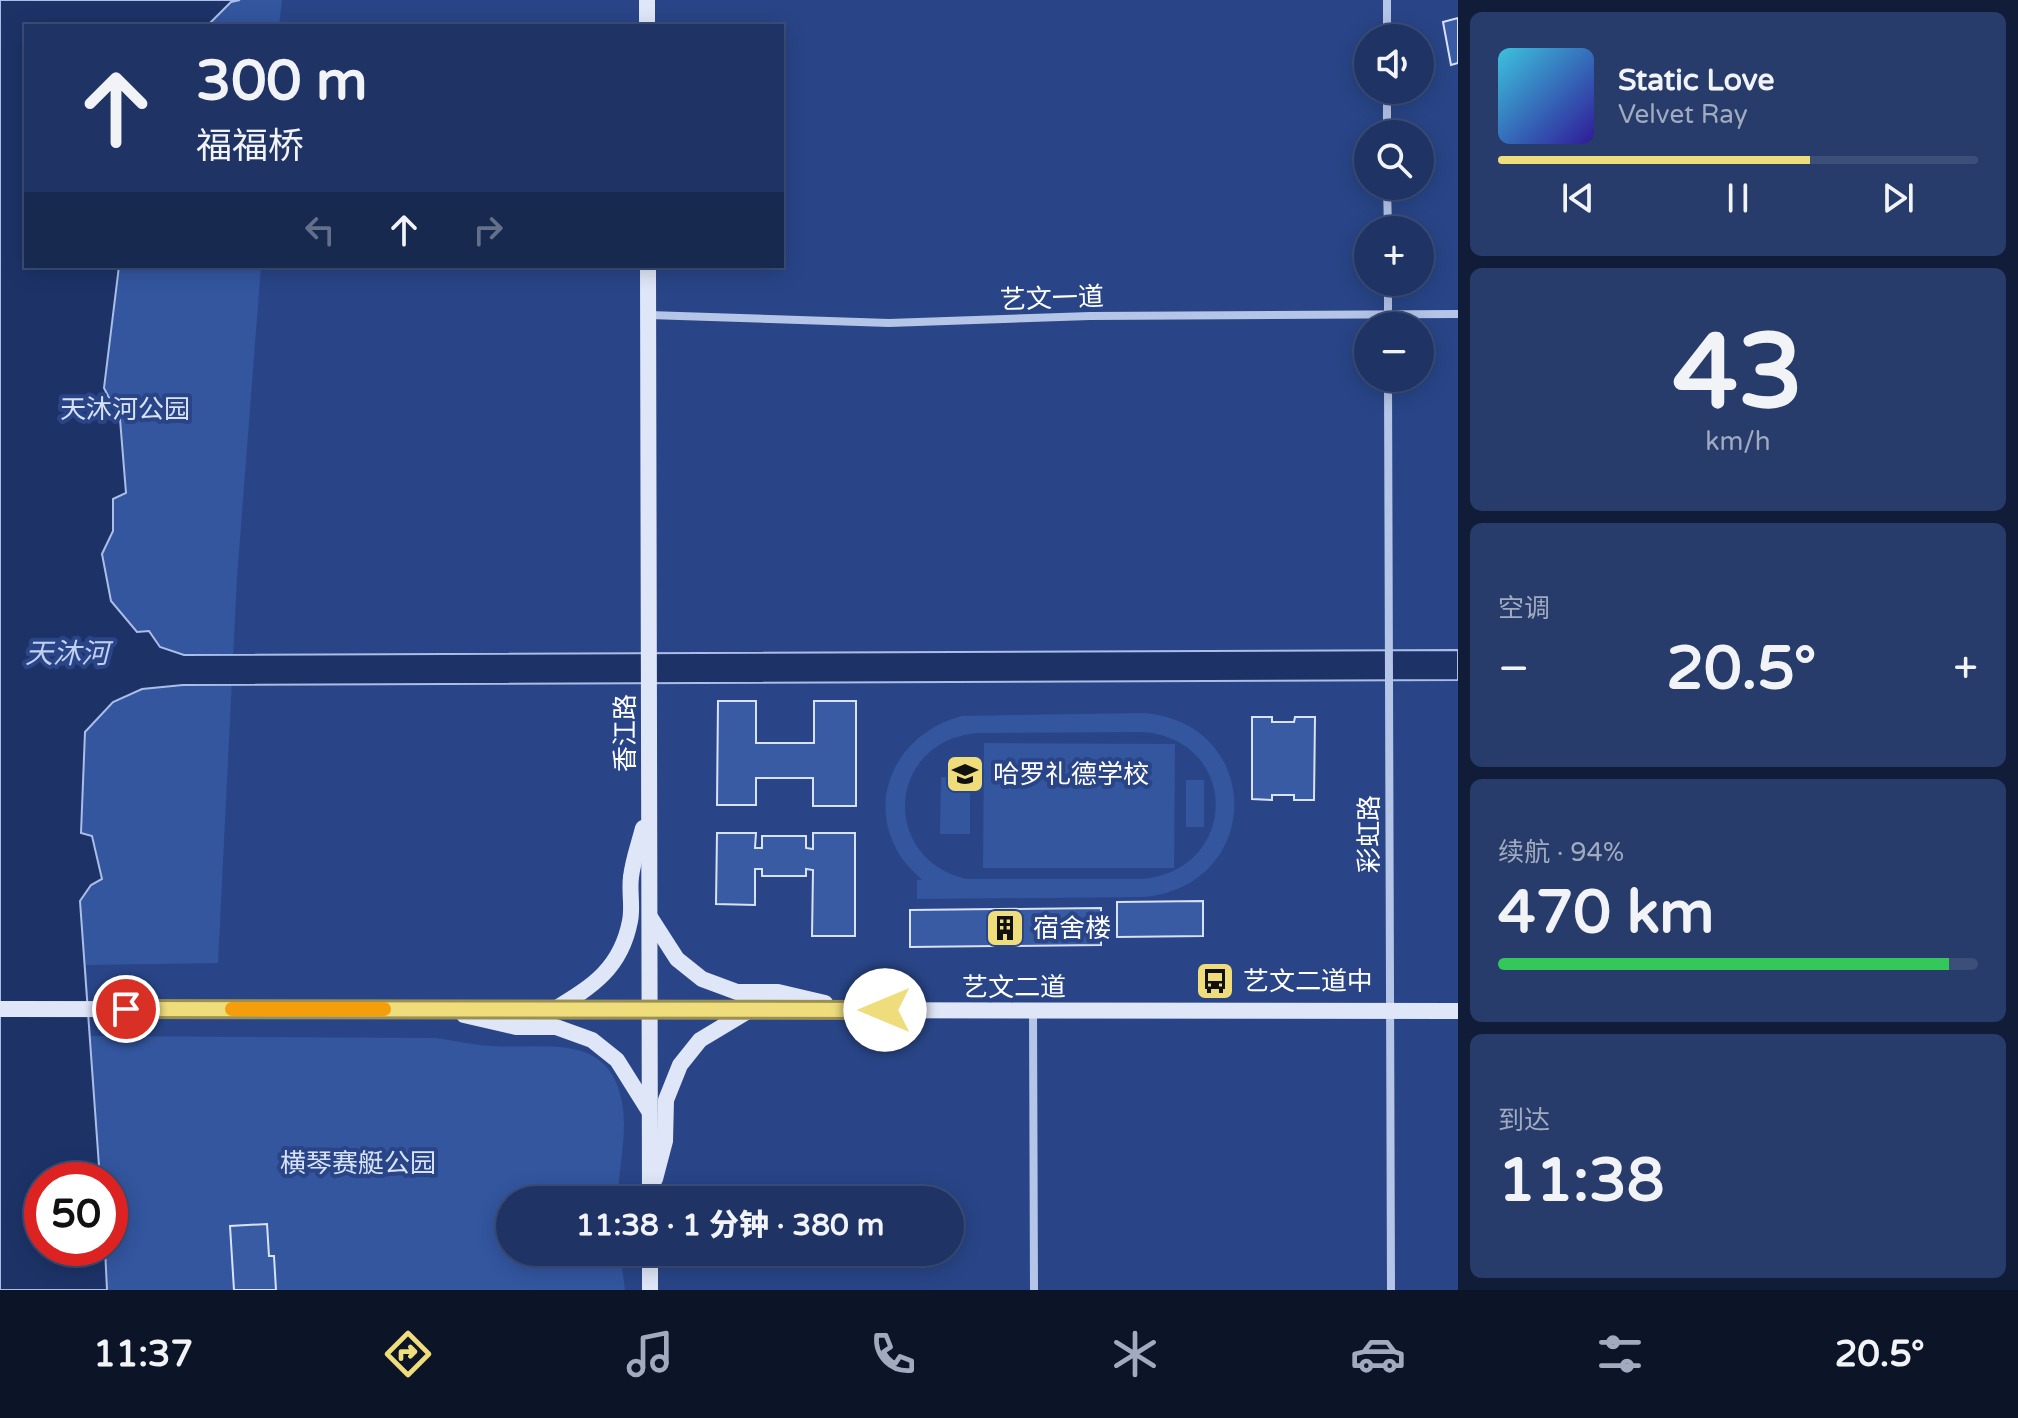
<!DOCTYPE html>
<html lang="zh">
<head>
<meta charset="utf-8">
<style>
	body { margin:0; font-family:"Varela Round","Noto Sans SC",sans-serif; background:#273c6b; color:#f1f3f6; height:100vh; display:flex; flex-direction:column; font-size:30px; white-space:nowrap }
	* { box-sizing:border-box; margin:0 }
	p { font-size:26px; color:#a1aabf }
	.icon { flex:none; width:44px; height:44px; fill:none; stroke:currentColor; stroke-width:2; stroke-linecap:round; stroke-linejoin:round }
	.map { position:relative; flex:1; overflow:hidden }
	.sheet { display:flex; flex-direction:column; gap:12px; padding:12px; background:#111d38; width:560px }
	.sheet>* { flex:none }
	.top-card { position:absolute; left:24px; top:24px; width:760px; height:244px; border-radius:0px; box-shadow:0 4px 20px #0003,0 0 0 2px #3c4f79; background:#1f3465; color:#f1f3f6; overflow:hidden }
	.tools { position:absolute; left:1354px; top:24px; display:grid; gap:16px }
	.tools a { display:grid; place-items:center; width:80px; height:80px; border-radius:50%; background:#1f3465; box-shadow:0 4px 20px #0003,0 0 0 2px #3c4f79; font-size:40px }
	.speed { position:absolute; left:24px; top:1162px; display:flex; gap:16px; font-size:40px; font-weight:700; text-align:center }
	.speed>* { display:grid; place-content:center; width:104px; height:104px; border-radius:50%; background:#1f3465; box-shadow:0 4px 20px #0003,0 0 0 2px #3c4f79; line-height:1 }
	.speed .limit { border:12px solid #d22; background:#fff; color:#111 }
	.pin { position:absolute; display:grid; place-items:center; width:68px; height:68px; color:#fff; margin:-34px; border:4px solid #fff; border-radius:50%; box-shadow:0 2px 8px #0007 }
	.me { position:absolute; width:88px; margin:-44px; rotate:270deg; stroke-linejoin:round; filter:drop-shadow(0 0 6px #0008) }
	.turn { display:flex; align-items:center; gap:28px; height:168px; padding:0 40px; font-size:36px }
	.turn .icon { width:104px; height:104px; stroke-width:2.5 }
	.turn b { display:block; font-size:56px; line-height:68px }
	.lanes { display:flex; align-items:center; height:76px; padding:0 40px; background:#0003; justify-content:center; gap:40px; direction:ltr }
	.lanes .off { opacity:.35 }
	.big { font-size:60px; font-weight:800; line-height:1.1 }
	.sheet .tile { flex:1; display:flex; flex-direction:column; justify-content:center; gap:12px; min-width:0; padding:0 28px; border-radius:12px; background:#273c6b }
	.sheet .dial { align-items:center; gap:0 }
	.dial b { font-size:104px; line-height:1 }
	.song { display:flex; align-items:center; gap:24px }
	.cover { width:96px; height:96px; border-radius:12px; background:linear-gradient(135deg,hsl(190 70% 55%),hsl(250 70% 35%)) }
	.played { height:8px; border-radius:4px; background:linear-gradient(90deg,#efdd7c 65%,#3c4f79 65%) }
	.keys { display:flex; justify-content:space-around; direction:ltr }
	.heat { display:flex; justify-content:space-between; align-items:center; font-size:44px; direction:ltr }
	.charge { height:12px; border-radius:6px; background:linear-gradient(90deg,#34c759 94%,#3c4f79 0) }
	.trip { position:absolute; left:496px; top:1186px; width:468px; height:80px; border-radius:40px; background:#1f3465; box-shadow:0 4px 20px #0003,0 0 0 2px #3c4f79; font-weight:800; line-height:80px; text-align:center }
	.tabs { display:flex; height:128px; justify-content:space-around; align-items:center; background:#0c1528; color:#a1aabf }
	.tabs .icon { width:56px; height:56px }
	.tabs .current { color:#efdd7c }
	.tabs b { font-size:36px; color:#f1f3f6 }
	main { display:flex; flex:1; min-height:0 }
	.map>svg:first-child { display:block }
	.green { fill:#33569f; fill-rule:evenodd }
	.water { fill:#1d3368; stroke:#aabee8; stroke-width:2 }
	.building { fill:#395ba4; stroke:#d8e2f7; stroke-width:2 }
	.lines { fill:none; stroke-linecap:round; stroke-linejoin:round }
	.street { stroke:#b5c5e8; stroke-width:8 }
	.secondary { stroke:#dfe6f7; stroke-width:16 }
	.route-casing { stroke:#9b9051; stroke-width:20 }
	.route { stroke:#efdd7c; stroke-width:14 }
	.slow { stroke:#f59e0b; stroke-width:14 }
	.labels { text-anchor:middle; stroke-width:8; stroke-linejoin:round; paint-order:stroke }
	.street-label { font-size:26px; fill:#fff; stroke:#294587 }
	.park-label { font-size:26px; fill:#d8e2f7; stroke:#294587 }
	.poi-label { font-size:26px; fill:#fff; stroke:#294587; text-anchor:start }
	.water-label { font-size:28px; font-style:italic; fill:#c1d0ef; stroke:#294587 }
</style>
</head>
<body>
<main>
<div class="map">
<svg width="1458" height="1290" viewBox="0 0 1458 1290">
	<rect width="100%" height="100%" fill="#294587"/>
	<!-- green -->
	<g class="green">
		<path d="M 0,0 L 282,0 L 279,26 L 26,26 L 26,266 L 261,266 L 237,577 L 218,963 L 86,965 L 91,1036 L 435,1038 C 453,1040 472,1045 490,1046 C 542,1050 609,1030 622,1102 C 628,1134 618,1168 618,1200 L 510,1200 L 510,1252 L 620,1252 L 625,1290 L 0,1290 ZM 42,1180 L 110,1180 L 110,1248 L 42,1248 Z"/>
		<path d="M 1143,713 C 1264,722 1265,885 1144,897 L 917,899 L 917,880 L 922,880 C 915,873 907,866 901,857 C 863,798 899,732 962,716 ZM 1143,732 C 1240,740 1240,869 1143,879 L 966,879 C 878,857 888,740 978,733 Z"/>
		<path d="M 984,743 L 1175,744 L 1174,868 L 983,868 Z"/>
		<path d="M 941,777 L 970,777 L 970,834 L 940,834 Z"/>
		<rect x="1186" y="780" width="18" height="47"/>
	</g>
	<!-- water -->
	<path class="water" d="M 0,0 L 240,0 L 231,2 L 207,26 L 26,26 L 26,266 L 119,266 L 104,388 L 120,419 L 126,493 L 113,499 L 113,531 L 102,554 L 111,601 L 137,632 L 149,631 L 160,647 L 184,655 L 1458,650 L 1458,680 L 183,685 L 142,689 L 113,702 L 85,732 L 81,833 L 92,836 L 102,879 L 91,885 L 80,901 L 100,1180 L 42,1180 L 42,1248 L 105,1248 L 107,1290 L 0,1290 Z"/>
	<!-- building -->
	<g class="building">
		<path d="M 1458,18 L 1458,63 L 1451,65 L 1443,22 Z"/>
		<path d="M 718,701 L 756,701 L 756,743 L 814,743 L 814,701 L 856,701 L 856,806 L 813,806 L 813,778 L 756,778 L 756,805 L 717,805 Z"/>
		<path d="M 1252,717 L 1272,717 L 1272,722 L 1294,722 L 1295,717 L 1315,717 L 1314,800 L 1294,800 L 1294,795 L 1272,795 L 1272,800 L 1252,799 Z"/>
		<path d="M 717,833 L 756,833 L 755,848 L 762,848 L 762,836 L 806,836 L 806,848 L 813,849 L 813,833 L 855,833 L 855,936 L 812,936 L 813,870 L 806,869 L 806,876 L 762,876 L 762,869 L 755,869 L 755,905 L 716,904 Z"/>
		<path d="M 1203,901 L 1203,936 L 1117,937 L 1117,902 Z"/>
		<path d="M 1101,908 L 1101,945 L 910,947 L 910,910 Z"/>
		<path d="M 267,1224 L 269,1256 L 274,1256 L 276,1290 L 234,1290 L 230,1226 Z"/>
	</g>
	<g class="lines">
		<!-- street -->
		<g class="street">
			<path d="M 1387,0 L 1387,38"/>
			<path d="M 1387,90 L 1387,134"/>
			<path d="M 1387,186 L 1388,230"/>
			<path d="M 1388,282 L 1388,326"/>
			<path d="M 649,315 L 889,323 L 1090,316 L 1458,314"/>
			<path d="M 1388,378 L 1391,1290"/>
			<path d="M 1033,1011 L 1034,1290"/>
		</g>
		<!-- secondary -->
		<g class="secondary">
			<path d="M 647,0 L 647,26"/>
			<path d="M 648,266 L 650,1200"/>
			<path d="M 650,917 L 677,959 L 702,979 L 737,992 L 778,992 L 825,1003"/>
			<path d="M 0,1009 L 1458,1011"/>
			<path d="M 555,1009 C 593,986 621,968 630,921 C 633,907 629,891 631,877 C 633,860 639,844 643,828"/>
			<path d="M 464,1015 L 516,1027 L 556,1027 L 592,1040 L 617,1060 L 649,1111"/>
			<path d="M 655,1179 L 665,1141 L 666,1100 L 680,1065 L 700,1040 L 750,1010"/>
			<path d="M 650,1252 L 650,1290"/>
		</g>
	</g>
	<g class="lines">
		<defs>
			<path id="route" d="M 126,1009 L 885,1010"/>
		</defs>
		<!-- route casing -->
		<use href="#route" class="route-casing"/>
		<!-- route -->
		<use href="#route" class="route"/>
		<!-- slow -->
		<path class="slow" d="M 232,1009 L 384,1009"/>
	</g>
	<!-- icons -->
	<defs>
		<symbol id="school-square" viewBox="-11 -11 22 22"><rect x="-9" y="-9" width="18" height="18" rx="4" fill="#efdd7c" stroke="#294587"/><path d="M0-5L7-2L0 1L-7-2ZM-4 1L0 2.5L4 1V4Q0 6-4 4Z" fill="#111"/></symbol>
		<symbol id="building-square" viewBox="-11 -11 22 22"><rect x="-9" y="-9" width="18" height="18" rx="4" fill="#efdd7c" stroke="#294587"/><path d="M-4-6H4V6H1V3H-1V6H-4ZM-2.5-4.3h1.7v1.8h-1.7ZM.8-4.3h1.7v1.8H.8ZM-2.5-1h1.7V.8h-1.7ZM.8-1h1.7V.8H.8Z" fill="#111"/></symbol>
		<symbol id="bus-square" viewBox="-11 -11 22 22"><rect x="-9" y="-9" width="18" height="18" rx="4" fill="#efdd7c" stroke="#294587"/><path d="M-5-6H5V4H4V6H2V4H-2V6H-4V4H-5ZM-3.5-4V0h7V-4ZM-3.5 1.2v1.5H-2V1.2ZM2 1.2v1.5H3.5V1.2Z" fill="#111"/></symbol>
	</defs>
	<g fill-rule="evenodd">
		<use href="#school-square" x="943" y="752" width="44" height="44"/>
		<use href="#building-square" x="983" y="906" width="44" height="44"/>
		<use href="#bus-square" x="1193" y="959" width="44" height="44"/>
	</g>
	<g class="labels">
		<!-- street labels -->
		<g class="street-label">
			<text transform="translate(1052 298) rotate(-2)" y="9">艺文一道</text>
			<text transform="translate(625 733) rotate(-90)" y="9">香江路</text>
			<text transform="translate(1369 834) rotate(-90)" y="9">彩虹路</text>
			<text x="1014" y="996">艺文二道</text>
		</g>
		<!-- park labels -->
		<g class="park-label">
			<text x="125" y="418">天沐河公园</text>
			<text x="358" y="1172">横琴赛艇公园</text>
		</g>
		<!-- poi labels -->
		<g class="poi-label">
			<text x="993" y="783">哈罗礼德学校</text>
			<text x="1033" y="937">宿舍楼</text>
			<text x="1243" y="990">艺文二道中</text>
		</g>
		<!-- water labels -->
		<g class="water-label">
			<text x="67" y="663">天沐河</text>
		</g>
	</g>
</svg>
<div class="tools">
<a><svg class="icon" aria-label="sound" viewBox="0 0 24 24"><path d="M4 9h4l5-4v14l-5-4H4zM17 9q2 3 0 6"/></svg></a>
<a><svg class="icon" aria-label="search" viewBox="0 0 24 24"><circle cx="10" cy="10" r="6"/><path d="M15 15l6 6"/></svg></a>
<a>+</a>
<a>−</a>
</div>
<div class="speed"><div class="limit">50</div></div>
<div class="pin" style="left:126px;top:1009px;background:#d93025"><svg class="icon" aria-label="arrive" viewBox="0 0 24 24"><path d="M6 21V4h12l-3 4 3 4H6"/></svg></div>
<svg class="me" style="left:885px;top:1010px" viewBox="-20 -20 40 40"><circle r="19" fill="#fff"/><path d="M0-13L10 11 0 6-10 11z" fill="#efdd7c"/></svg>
<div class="trip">11:38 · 1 分钟 · 380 m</div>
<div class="top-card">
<div class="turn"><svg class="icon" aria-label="ahead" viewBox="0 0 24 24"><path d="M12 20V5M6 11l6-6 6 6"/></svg><div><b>300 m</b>福福桥</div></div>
<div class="lanes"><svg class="icon off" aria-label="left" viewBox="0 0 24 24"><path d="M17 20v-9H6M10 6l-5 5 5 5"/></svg><svg class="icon" aria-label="ahead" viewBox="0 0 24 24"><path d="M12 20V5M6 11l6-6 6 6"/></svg><svg class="icon off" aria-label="right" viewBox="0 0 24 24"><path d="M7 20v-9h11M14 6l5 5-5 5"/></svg></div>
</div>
</div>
<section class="sheet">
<div class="tile">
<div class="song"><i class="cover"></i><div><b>Static Love</b><p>Velvet Ray</p></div></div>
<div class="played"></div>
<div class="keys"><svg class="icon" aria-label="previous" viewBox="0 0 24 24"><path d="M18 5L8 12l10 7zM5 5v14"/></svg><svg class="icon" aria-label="pause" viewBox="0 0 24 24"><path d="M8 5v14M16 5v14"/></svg><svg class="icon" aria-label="next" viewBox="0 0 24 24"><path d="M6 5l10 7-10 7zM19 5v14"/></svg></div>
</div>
<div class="tile dial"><b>43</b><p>km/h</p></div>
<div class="tile"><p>空调</p>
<div class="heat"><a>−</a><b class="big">20.5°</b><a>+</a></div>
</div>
<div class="tile"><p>续航 · 94%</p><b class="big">470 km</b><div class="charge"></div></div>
<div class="tile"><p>到达</p><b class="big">11:38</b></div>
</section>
</main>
<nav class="tabs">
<b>11:37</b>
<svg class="icon current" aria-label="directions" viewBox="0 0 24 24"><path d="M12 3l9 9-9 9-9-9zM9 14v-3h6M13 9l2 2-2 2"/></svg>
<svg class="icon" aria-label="music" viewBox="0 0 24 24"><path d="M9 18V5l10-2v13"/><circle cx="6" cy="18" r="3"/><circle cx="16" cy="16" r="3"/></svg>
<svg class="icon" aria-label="phone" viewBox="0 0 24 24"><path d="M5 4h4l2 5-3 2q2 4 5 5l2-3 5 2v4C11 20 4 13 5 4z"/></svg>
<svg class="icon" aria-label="climate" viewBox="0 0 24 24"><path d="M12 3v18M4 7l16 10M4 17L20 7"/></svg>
<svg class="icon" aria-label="car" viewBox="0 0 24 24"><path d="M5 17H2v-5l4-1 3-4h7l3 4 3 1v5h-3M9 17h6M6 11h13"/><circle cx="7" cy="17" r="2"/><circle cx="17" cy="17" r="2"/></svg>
<svg class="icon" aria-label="filters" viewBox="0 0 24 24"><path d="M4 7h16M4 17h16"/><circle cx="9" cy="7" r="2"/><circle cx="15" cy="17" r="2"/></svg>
<b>20.5°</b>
</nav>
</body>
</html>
